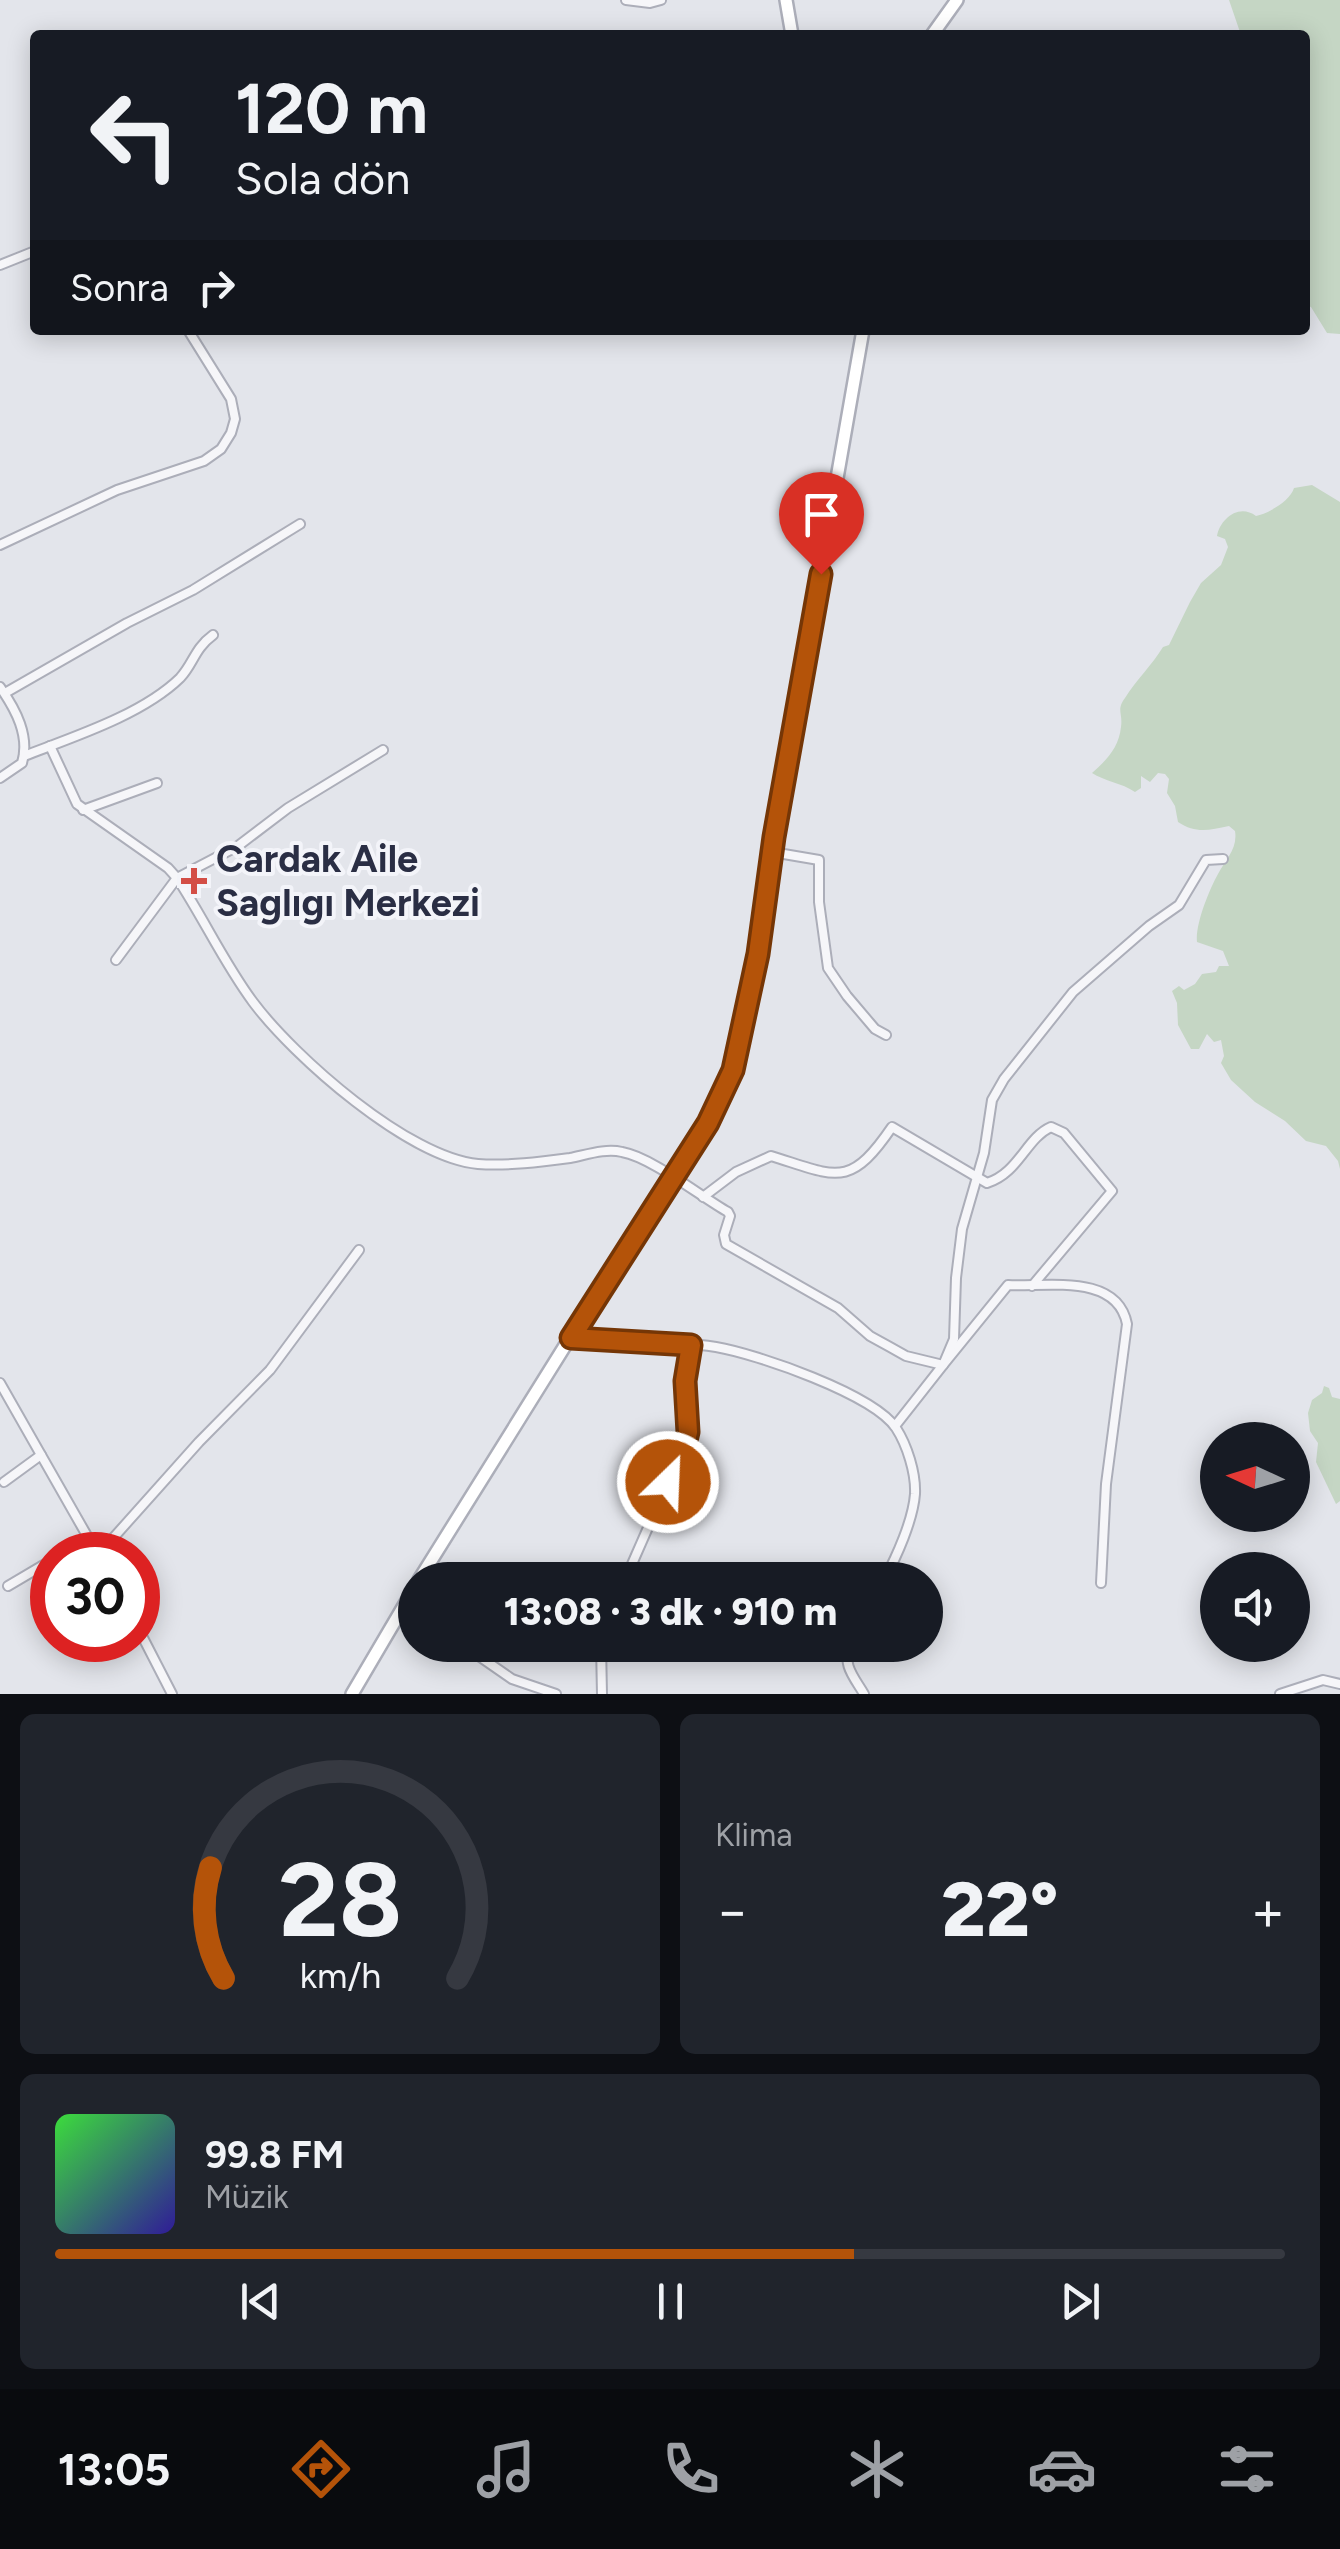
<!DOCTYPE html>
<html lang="tr">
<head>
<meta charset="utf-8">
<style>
	body { margin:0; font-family:Figtree,sans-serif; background:#20242c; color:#f1f3f6; height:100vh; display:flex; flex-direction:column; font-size:38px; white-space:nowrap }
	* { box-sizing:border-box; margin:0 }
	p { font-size:32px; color:#9ea1a6 }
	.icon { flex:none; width:55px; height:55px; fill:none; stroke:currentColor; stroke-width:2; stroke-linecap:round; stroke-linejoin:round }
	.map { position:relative; height:1694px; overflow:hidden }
	.side { display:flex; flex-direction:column; gap:20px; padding:20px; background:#0d0f14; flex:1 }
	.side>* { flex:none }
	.banner { position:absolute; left:30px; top:30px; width:1280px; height:305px; border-radius:10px; box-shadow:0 5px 25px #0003; background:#171b24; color:#f1f3f6; overflow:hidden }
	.needle { width:65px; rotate:274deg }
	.buttons { position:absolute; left:1200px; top:1422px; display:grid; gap:20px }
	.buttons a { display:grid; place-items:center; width:110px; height:110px; border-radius:50%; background:#171b24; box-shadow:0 5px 25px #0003; font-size:50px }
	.speed { position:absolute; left:30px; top:1532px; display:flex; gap:20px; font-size:50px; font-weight:700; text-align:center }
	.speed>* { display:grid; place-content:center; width:130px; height:130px; border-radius:50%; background:#171b24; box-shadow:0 5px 25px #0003; line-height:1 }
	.speed .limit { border:15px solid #d22; background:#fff; color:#111 }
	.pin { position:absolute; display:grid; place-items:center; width:85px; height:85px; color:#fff; margin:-102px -42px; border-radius:50% 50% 50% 0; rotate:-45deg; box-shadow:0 0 10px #0007 }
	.pin .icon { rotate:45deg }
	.me { position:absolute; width:110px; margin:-55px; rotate:24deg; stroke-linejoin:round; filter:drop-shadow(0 0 8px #0008) }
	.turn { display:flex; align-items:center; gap:35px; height:210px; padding:0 40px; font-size:45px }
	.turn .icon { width:130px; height:130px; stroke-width:2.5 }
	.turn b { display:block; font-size:70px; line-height:85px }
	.then { display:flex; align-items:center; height:95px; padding:0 40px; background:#0003; gap:20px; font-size:38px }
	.big { font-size:75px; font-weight:800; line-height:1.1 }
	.side .tile { flex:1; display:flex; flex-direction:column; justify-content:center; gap:15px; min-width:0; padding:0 35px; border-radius:15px; background:#20242c }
	.side .dial { align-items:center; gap:0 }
	.dial svg { height:260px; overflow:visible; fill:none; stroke:#363941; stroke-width:7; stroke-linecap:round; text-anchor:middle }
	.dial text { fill:#f1f3f6; stroke:none }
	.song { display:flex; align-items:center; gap:30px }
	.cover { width:120px; height:120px; border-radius:15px; background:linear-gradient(135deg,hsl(120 70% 55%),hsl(250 70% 35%)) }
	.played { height:10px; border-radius:5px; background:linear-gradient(90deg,#b45309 65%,#363941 65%) }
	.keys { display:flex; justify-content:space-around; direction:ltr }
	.heat { display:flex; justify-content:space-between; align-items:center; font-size:55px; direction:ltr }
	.side .tiles { flex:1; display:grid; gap:20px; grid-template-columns:1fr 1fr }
	.tile:last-child { grid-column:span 2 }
	.trip { position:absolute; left:398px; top:1562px; width:545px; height:100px; border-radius:50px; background:#171b24; box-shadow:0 5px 25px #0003; font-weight:800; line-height:100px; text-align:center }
	.dock { display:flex; height:160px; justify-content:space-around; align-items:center; background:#090b0e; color:#9ea1a6 }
	.dock .icon { width:70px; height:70px }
	.dock .on { color:#b45309 }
	.dock b { font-size:45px; color:#f1f3f6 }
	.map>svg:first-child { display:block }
	.green { fill:#c5d6c4 }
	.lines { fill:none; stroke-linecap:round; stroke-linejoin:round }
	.street-casing { stroke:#acaeb9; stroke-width:12 }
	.secondary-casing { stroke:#acaeb9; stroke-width:16 }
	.street { stroke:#f6f6f9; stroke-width:8 }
	.secondary { stroke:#fff; stroke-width:11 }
	.route-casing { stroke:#753606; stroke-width:25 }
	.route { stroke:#b45309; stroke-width:18 }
	.poi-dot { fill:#d34e46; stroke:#f3f4f9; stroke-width:4 }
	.labels { text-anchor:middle; stroke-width:8; stroke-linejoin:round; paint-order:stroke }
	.poi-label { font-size:38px; font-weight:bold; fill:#2a2e44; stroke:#f3f4f9; text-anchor:start }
</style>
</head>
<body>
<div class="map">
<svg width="1340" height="1694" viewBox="0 0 1340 1694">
	<rect width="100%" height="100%" fill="#e3e5eb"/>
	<!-- green -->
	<g class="green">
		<path d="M 1229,0 L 1340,0 L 1340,334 L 1327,333 L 1311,307 L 1305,305 L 1305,35 L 1241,35 Z"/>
		<path d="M 1312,485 L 1340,502 L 1340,1169 L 1338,1161 L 1326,1146 L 1306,1141 L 1285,1121 L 1255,1102 L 1231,1080 L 1221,1063 L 1224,1056 L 1221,1040 L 1214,1042 L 1207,1034 L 1199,1049 L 1191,1049 L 1178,1025 L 1177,1003 L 1172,991 L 1179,986 L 1184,990 L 1195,984 L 1202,974 L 1216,972 L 1219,966 L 1229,966 L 1223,951 L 1197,942 C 1195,925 1209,890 1218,874 C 1225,860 1238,849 1235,831 L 1229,826 C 1209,830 1196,834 1178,822 L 1175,806 L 1167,793 L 1169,779 L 1165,774 L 1158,773 L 1150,782 L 1141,776 L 1141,788 L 1135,792 C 1122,783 1104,781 1092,773 C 1107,760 1119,747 1121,727 C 1123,713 1116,710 1125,698 C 1137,679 1152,665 1163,647 L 1169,645 L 1190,602 L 1201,583 L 1221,565 L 1228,547 L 1225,539 L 1217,536 C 1220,519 1239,503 1256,516 C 1269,513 1290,501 1294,488 Z"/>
		<path d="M 1324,1386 L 1329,1388 L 1332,1397 L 1340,1399 L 1340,1501 L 1336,1504 L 1316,1462 L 1318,1443 L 1310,1431 L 1308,1413 L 1312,1400 L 1322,1393 Z"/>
	</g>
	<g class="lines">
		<defs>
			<g id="street">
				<path d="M 626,0 L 650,3 L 661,0"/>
				<path d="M 0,265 L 35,251"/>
				<path d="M 0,545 L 117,490 L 204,461 L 221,449 L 231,433 L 235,419 L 231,399 L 188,330"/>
				<path d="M 0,687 C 16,710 30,736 22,763 L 0,778"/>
				<path d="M 5,693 L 127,623 L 193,590 L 300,524"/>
				<path d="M 50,746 L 77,804 L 168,868 L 177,878 C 204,919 224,963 253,1002 C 294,1057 409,1158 478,1164 C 508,1166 540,1162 570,1158 C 586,1155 605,1148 622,1152 C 651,1157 700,1196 728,1212 L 730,1216 L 724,1235 L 726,1244 L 838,1308 L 870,1336 L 890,1347 L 906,1356 L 943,1365 L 1008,1285 C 1047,1287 1117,1273 1127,1324 L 1106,1484 L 1101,1583"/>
				<path d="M 24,756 C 73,737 142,715 180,678 C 194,663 194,649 213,635"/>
				<path d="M 83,810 L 157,783"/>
				<path d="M 772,852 L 819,860 L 819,902 L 828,968 L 847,996 L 875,1029 L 886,1035"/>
				<path d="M 116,960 L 177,878 L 238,846 L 288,808 L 383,750"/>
				<path d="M 703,1197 L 736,1172 L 771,1156 C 836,1176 849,1190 892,1127 L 987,1183 C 1019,1173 1026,1138 1051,1127 L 1064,1133 L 1112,1191 L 1032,1286"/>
				<path d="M 571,1338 C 619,1341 669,1340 716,1347 C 757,1354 873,1394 896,1428 C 907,1445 916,1473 915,1494 C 913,1520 897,1556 884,1580"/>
				<path d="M 0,1383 L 98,1555"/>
				<path d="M 895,1426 L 943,1365 L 954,1339 L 956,1278 L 962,1229 L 984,1153 L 992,1100 L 1004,1079 L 1073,992 L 1149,926 L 1179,905 L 1206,860 L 1223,859"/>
				<path d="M 4,1482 L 41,1455"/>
				<path d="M 61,1555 L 89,1539"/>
				<path d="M 98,1555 L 199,1442 L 270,1370 L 359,1250"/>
				<path d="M 625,1580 L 686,1441 L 689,1422 L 685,1381 L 691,1345"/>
				<path d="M 8,1586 L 52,1560"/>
				<path d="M 138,1628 L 172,1694"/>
				<path d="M 463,1645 L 512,1679 L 556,1694"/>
				<path d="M 601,1645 L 602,1694"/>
				<path d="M 851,1645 C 841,1664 854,1677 864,1694"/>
				<path d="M 1280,1694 L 1323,1680 L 1340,1684"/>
			</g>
			<g id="secondary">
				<path d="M 786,0 L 792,35"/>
				<path d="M 932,35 L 957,0"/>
				<path d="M 419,1580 L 616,1264 L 708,1123 L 733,1071 L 758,954 L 774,837 L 863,330"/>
				<path d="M 352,1694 L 415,1587"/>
			</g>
		</defs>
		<!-- street casing -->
		<use href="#street" class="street-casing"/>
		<!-- secondary casing -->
		<use href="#secondary" class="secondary-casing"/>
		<!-- street -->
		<use href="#street" class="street"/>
		<!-- secondary -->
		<use href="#secondary" class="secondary"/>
	</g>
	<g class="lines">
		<defs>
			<path id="route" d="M 668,1482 L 684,1449 L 688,1432 L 685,1381 L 691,1345 L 571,1338 L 708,1123 L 733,1070 L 758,954 L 774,837 L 821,574"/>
		</defs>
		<!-- route casing -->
		<use href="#route" class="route-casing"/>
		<!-- route -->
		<use href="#route" class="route"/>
	</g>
	<!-- markers -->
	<path class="poi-dot" d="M189 866h10v10h10v10h-10v10h-10v-10h-10v-10h10z"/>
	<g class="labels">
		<!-- poi labels -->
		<g class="poi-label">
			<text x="216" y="872">Cardak Aile<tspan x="216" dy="44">Saglıgı Merkezi</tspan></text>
		</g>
	</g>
</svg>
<div class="buttons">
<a><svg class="needle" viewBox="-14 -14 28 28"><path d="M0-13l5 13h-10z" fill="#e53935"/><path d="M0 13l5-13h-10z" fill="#9ea1a6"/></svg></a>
<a><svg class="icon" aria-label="sound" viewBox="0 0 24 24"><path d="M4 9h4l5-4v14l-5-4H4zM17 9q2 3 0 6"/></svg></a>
</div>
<div class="speed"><div class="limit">30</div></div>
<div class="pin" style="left:821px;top:574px;background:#d93025"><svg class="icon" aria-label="arrive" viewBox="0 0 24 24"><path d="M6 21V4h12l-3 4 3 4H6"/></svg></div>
<svg class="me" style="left:668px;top:1482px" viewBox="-20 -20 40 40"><circle r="17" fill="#b45309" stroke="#fff" stroke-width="3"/><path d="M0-11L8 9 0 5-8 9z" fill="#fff"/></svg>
<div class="trip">13:08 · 3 dk · 910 m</div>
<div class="banner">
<div class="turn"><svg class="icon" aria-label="left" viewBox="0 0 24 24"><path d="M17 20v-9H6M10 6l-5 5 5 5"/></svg><div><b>120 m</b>Sola dön</div></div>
<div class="then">Sonra<svg class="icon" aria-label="right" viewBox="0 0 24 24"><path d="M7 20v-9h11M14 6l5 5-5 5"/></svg></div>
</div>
</div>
<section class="side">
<div class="tiles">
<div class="tile dial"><svg viewBox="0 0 100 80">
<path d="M14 69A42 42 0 1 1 86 69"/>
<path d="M14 69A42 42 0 0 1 10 35" stroke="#b45309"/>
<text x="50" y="56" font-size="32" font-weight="700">28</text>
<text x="50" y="72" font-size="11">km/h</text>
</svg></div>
<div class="tile"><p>Klima</p>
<div class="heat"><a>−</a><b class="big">22°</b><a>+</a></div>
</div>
<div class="tile">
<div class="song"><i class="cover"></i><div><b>99.8 FM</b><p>Müzik</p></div></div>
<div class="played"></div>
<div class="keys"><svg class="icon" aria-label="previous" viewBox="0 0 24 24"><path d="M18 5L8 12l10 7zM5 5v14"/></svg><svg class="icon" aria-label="pause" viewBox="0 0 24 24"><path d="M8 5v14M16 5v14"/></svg><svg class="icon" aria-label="next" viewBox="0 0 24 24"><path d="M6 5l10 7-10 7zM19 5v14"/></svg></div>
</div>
</div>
</section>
<nav class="dock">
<b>13:05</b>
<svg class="icon on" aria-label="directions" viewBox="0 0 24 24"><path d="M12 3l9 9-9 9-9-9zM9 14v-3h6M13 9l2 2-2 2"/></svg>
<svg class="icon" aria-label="music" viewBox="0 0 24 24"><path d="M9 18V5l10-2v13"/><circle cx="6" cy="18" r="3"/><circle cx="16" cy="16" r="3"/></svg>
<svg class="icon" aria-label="phone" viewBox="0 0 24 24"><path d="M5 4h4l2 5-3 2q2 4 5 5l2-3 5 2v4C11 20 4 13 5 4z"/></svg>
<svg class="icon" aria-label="climate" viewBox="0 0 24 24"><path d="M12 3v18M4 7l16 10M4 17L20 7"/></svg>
<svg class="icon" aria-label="car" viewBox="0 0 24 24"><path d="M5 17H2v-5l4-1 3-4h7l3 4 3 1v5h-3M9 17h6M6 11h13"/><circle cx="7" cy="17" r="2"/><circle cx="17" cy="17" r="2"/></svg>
<svg class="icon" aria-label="filters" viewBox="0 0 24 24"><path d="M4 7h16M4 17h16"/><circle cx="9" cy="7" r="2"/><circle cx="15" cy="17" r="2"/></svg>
</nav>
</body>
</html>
